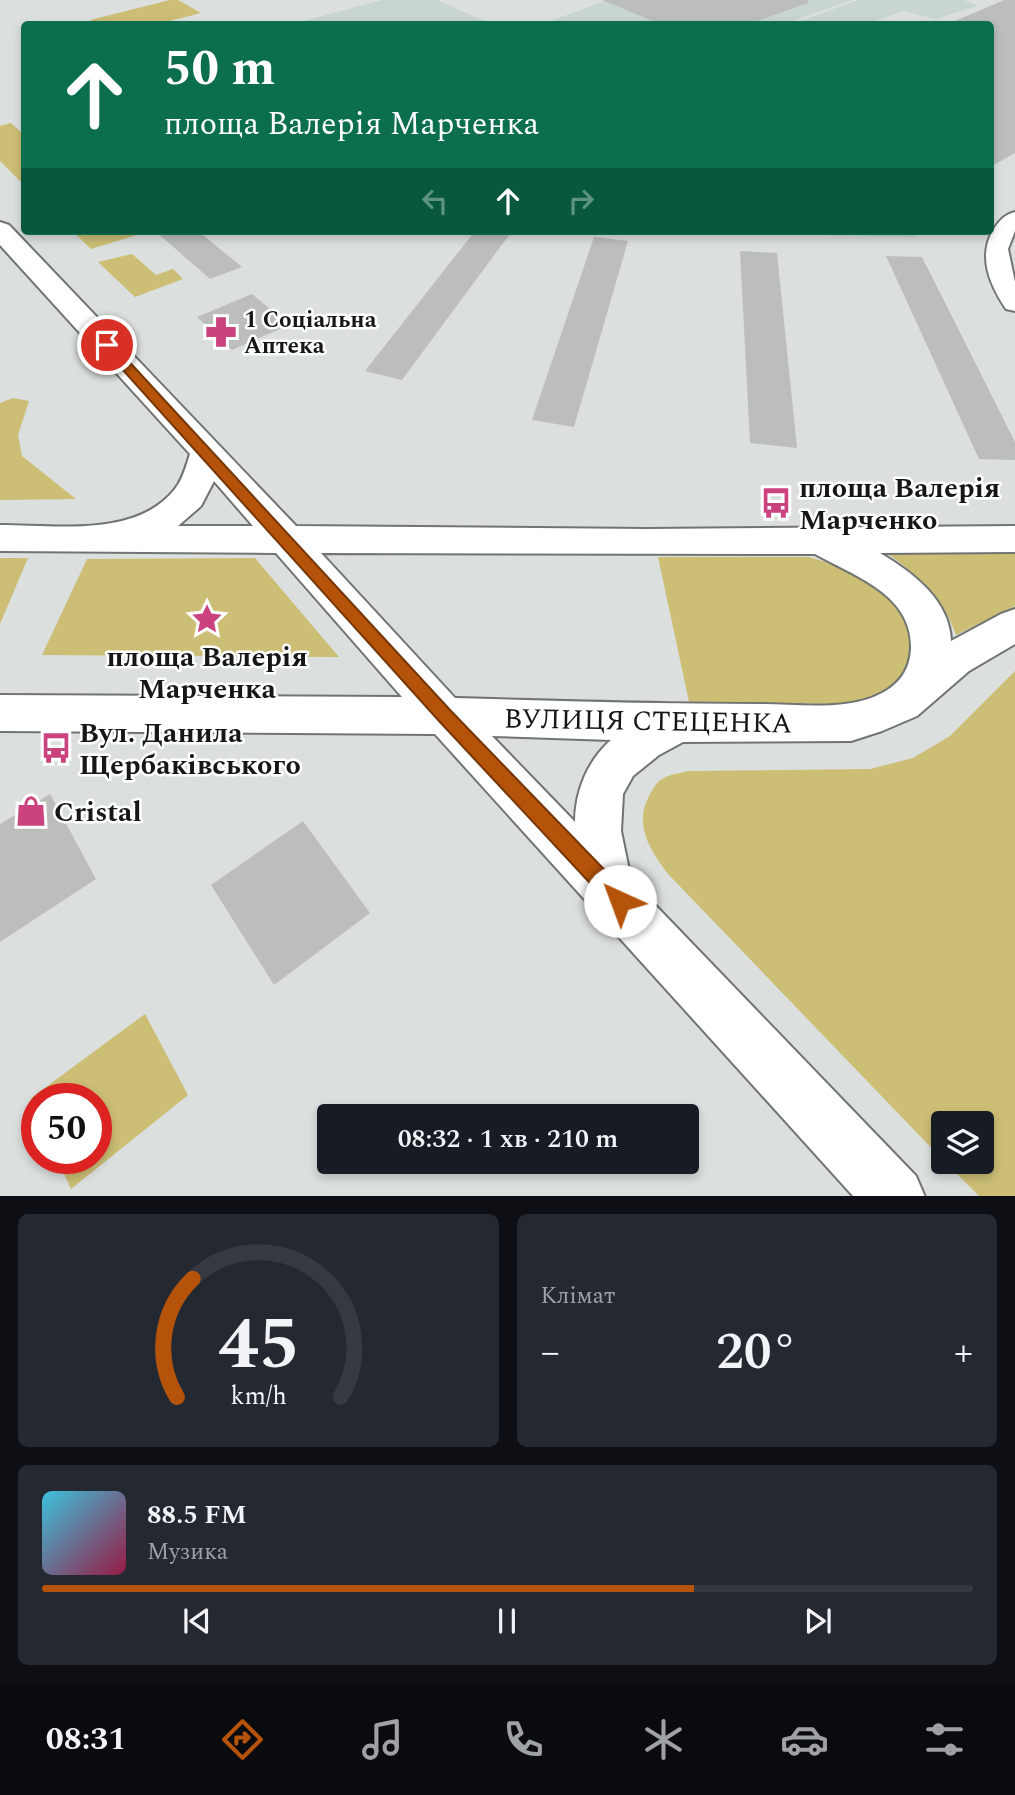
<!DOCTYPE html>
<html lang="uk">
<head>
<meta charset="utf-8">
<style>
	body { margin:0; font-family:Spectral,serif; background:#242831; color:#f1f3f6; height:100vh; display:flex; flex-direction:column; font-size:26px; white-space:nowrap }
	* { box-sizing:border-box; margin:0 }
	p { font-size:23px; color:#9ea1a6 }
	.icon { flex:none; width:38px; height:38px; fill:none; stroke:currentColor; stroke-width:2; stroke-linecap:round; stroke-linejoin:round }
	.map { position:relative; height:1196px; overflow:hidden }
	.sheet { display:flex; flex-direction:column; gap:18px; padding:18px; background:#0d0f14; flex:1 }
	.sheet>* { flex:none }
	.hud { position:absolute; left:21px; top:21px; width:973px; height:214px; border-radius:7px; box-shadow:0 4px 10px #0003; background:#0b6e4f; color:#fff; overflow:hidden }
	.fabs { position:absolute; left:931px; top:1111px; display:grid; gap:14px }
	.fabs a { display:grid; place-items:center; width:63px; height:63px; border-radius:7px; background:#171b24; box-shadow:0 4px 10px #0003; font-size:35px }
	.speed { position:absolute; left:21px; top:1083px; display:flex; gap:14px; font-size:35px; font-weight:700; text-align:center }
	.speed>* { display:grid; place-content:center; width:91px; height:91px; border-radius:50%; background:#171b24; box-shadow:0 4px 10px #0003; line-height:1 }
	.speed .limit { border:10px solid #d22; background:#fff; color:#111 }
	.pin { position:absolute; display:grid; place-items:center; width:60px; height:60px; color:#fff; margin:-30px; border:4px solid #fff; border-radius:50%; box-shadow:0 2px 7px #0007 }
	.me { position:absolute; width:77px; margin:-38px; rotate:317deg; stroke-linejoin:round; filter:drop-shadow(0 0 5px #0008) }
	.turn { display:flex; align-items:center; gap:24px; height:147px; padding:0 28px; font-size:32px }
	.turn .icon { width:91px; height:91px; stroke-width:2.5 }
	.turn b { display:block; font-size:49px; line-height:60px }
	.lanes { display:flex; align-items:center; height:66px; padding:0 28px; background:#0003; justify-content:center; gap:35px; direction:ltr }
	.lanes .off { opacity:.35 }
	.big { font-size:52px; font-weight:600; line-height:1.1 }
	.sheet .card { flex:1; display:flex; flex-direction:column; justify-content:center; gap:10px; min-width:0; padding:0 24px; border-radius:10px; background:#242831 }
	.sheet .dial { align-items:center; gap:0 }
	.dial svg { height:182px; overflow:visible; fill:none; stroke:#363941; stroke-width:7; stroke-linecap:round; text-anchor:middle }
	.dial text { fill:#f1f3f6; stroke:none }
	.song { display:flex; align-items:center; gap:21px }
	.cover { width:84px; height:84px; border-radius:10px; background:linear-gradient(135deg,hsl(190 70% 55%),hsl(340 70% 35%)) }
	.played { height:7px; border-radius:4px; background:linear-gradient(90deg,#b45309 70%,#363941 70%) }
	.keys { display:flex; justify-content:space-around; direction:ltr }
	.heat { display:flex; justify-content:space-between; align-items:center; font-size:38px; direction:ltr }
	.sheet .tiles { flex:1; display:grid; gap:18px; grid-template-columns:1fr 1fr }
	.card:last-child { grid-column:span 2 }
	.trip { position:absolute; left:317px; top:1104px; width:382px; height:70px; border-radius:7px; background:#171b24; box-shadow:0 4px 10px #0003; font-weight:600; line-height:70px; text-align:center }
	.tabs { display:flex; height:112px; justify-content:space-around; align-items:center; background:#090b0e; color:#9ea1a6 }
	.tabs .icon { width:49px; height:49px }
	.tabs .current { color:#b45309 }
	.tabs b { font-size:32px; color:#f1f3f6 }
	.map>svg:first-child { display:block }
	.built { fill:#c9d5d0 }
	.green { fill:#ccbe75 }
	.building { fill:#bcbebb }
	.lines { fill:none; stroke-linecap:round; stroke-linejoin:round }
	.tertiary-casing { stroke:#707472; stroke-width:4 }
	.secondary-casing { stroke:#707472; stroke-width:4 }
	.tertiary { fill:#fff; fill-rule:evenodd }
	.secondary { fill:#fff; fill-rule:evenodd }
	.route { fill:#b45309; stroke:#753606; stroke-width:2 }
	.labels { text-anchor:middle; stroke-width:5; stroke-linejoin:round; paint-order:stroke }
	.far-poi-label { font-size:23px; font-weight:bold; fill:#151716; stroke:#fff; text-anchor:start }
	.poi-label { font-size:28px; font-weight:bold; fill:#151716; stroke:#fff; text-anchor:start }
	.street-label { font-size:28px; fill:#151716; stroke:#fff }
</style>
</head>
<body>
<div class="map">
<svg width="1015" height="1197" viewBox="0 0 1015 1197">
	<rect width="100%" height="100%" fill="#dbe0de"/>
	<!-- built -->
	<g class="built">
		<path d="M 382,0 L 437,0 L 491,24 L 296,23 Z"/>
		<path d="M 608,0 L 852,0 L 784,24 L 563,24 L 553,20 Z"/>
		<path d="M 858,0 L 964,0 L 978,6 L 935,19 L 904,11 L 867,24 L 793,24 Z"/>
		<path d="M 820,231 L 913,231 L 916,237 L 821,235 Z"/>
	</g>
	<!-- green -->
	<g class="green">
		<path d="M 170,0 L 178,0 L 201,13 L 158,24 L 98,24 L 90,20 Z"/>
		<path d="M 11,123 L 24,135 L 24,185 L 0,161 L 0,126 Z"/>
		<path d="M 72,231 L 134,231 L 137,235 L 91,249 Z"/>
		<path d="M 132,254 L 156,275 L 173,269 L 183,279 L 135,297 L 98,262 Z"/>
		<path d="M 13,398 L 29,401 L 18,435 L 22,456 L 76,499 L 0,500 L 0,403 Z"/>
		<path d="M 1015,553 L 1015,606 L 956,635 C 944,600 918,575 888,554 Z"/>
		<path d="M 658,557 L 809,557 C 844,566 902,592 912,631 C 914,640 914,649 915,658 L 899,681 L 874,697 L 846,704 L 689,702 Z"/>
		<path d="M 0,558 L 28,558 L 0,624 Z"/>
		<path d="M 255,558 L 339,657 L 42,655 L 87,559 Z"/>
		<path d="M 1015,671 L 1015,1196 L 979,1196 L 945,1162 L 982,1162 L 982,1124 L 943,1124 L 943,1160 L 668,874 C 651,851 634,826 648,798 C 653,789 656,781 666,777 C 672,774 681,773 688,771 L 870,769 L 913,758 L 950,736 Z"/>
		<path d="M 145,1014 L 188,1095 L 71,1189 L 57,1159 L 96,1158 L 96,1099 L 37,1099 L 37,1110 L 31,1098 Z"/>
	</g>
	<!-- building -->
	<g class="building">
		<path d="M 602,0 L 808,0 L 808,3 L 749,24 L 660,24 Z"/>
		<path d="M 1004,0 L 1015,0 L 1015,153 L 990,167 L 990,24 L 948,24 Z"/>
		<path d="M 155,231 L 198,231 L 242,267 L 210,279 Z"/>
		<path d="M 475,231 L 512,231 L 402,380 L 365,371 Z"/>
		<path d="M 594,237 L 628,241 L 574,427 L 532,420 Z"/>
		<path d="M 740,251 L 777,253 L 797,448 L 750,443 Z"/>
		<path d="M 886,256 L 922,257 L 1015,442 L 1015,460 L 979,459 Z"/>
		<path d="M 252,294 L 289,325 L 232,350 L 197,317 Z"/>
		<path d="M 50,794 L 96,879 L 0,942 L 0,824 Z"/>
		<path d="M 303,821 L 370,913 L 274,985 L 211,885 Z"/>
	</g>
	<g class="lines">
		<defs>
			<path id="tertiary" d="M 1015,212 L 1015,231 L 1008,249 L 1015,282 L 1015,311 L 1006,309 C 990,285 977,256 994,229 C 999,221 1005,214 1015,212 Z"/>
			<path id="secondary" d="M 0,222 L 9,225 L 296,526 L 647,529 L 1015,526 L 1015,552 L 880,553 C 912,572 950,600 951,641 L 1001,614 L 1015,609 L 1015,644 L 969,671 L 917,716 L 882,731 L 851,741 L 683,742 L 659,755 L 633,776 L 623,794 L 621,831 L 631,880 L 916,1176 L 925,1197 L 854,1197 L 435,734 L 0,731 L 0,695 L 402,697 L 276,553 L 0,551 L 0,525 C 55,525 137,538 175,489 C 183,479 186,466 190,454 L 0,245 ZM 214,481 L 253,526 L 178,526 L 201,506 ZM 321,553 L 815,554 C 854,576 912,594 911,648 C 910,674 895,689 871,698 C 837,710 795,704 760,704 C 658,704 557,701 455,698 ZM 492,736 L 611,740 C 588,760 575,791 575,822 Z"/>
		</defs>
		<!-- tertiary casing -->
		<use href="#tertiary" class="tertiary-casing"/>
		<!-- secondary casing -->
		<use href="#secondary" class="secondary-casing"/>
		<!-- tertiary -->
		<use href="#tertiary" class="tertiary"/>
		<!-- secondary -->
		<use href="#secondary" class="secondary"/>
	</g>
	<!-- route -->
	<path class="route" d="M 107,341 L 112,343 L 451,711 L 627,893 L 630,901 L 627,908 L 620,911 L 613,908 L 439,721 L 103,348 L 101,345 Z"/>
	<!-- icons -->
	<defs>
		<symbol id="pharmacy-bare" viewBox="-9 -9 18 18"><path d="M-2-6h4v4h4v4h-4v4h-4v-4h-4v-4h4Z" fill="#ca427e" stroke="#fff" stroke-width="2.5" paint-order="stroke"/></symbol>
		<symbol id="bus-bare" viewBox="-9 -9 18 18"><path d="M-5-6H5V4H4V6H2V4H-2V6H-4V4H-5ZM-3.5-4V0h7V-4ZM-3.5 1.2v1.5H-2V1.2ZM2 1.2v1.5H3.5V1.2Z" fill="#ca427e" stroke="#fff" stroke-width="2.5" paint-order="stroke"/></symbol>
		<symbol id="sight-bare" viewBox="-9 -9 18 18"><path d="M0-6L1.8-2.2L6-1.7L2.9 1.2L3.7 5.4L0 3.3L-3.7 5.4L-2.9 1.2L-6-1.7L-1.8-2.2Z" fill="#ca427e" stroke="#fff" stroke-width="2.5" paint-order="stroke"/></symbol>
		<symbol id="shop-bare" viewBox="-9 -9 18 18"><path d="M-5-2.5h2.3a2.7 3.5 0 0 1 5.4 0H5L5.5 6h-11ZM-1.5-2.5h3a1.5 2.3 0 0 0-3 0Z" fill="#ca427e" stroke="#fff" stroke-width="2.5" paint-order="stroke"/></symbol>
	</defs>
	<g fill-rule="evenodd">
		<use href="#pharmacy-bare" x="199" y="310" width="44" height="44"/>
		<use href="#bus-bare" x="754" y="481" width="44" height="44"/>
		<use href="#sight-bare" x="185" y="597" width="44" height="44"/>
		<use href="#bus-bare" x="34" y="726" width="44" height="44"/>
		<use href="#shop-bare" x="9" y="789" width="44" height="44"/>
	</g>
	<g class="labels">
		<!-- far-poi labels -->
		<g class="far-poi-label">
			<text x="244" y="327">1 Соціальна<tspan x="244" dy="26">Аптека</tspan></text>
		</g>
		<!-- poi labels -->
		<g class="poi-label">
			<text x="799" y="497">площа Валерія<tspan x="799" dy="32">Марченко</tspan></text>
			<text x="207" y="666" text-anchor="middle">площа Валерія<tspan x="207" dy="32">Марченка</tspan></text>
			<text x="79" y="742">Вул. Данила<tspan x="79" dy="32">Щербаківського</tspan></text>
			<text x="54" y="821">Cristal</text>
		</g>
		<!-- street labels -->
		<g class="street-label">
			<text transform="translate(648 720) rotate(1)" y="10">ВУЛИЦЯ СТЕЦЕНКА</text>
		</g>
	</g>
</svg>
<div class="fabs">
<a><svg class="icon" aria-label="layers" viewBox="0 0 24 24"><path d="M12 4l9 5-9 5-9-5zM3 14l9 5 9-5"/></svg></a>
</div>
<div class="speed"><div class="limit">50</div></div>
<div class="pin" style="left:107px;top:345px;background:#d93025"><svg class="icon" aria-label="arrive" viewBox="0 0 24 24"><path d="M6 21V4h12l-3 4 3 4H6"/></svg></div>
<svg class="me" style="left:620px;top:901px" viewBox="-20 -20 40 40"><circle r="19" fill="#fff"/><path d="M0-13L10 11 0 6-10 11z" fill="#b45309"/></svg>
<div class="trip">08:32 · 1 хв · 210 m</div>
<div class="hud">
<div class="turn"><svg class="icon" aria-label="ahead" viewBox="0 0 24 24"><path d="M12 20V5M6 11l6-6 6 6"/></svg><div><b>50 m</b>площа Валерія Марченка</div></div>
<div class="lanes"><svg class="icon off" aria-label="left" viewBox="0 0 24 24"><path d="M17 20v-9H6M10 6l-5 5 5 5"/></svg><svg class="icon" aria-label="ahead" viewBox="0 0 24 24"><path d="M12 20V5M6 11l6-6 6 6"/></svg><svg class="icon off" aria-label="right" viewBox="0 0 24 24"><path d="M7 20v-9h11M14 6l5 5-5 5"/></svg></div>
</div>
</div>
<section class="sheet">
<div class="tiles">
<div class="card dial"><svg viewBox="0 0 100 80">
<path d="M14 69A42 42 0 1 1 86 69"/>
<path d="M14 69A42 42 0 0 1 21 17" stroke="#b45309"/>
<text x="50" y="56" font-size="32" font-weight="700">45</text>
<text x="50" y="72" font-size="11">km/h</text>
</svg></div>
<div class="card"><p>Клімат</p>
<div class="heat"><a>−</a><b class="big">20°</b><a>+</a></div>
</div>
<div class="card">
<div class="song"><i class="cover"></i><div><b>88.5 FM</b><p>Музика</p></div></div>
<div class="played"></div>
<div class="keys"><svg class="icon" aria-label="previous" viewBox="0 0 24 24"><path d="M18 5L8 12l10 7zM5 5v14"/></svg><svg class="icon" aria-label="pause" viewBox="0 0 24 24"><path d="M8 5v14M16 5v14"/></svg><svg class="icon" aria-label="next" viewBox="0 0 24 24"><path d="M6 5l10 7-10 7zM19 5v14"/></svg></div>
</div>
</div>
</section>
<nav class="tabs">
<b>08:31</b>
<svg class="icon current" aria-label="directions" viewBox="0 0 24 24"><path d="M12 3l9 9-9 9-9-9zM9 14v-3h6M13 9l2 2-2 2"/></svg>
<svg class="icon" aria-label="music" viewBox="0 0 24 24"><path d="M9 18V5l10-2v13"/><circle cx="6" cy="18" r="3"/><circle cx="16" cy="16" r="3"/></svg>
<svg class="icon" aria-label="phone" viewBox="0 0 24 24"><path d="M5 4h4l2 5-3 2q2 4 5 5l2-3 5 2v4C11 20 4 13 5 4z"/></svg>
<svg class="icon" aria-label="climate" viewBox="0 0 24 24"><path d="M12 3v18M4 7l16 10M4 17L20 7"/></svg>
<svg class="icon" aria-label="car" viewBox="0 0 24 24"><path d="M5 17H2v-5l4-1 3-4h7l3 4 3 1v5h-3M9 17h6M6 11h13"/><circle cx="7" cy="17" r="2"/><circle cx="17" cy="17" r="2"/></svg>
<svg class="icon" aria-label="filters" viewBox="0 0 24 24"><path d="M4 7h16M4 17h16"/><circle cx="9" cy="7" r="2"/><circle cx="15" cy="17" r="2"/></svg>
</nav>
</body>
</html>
